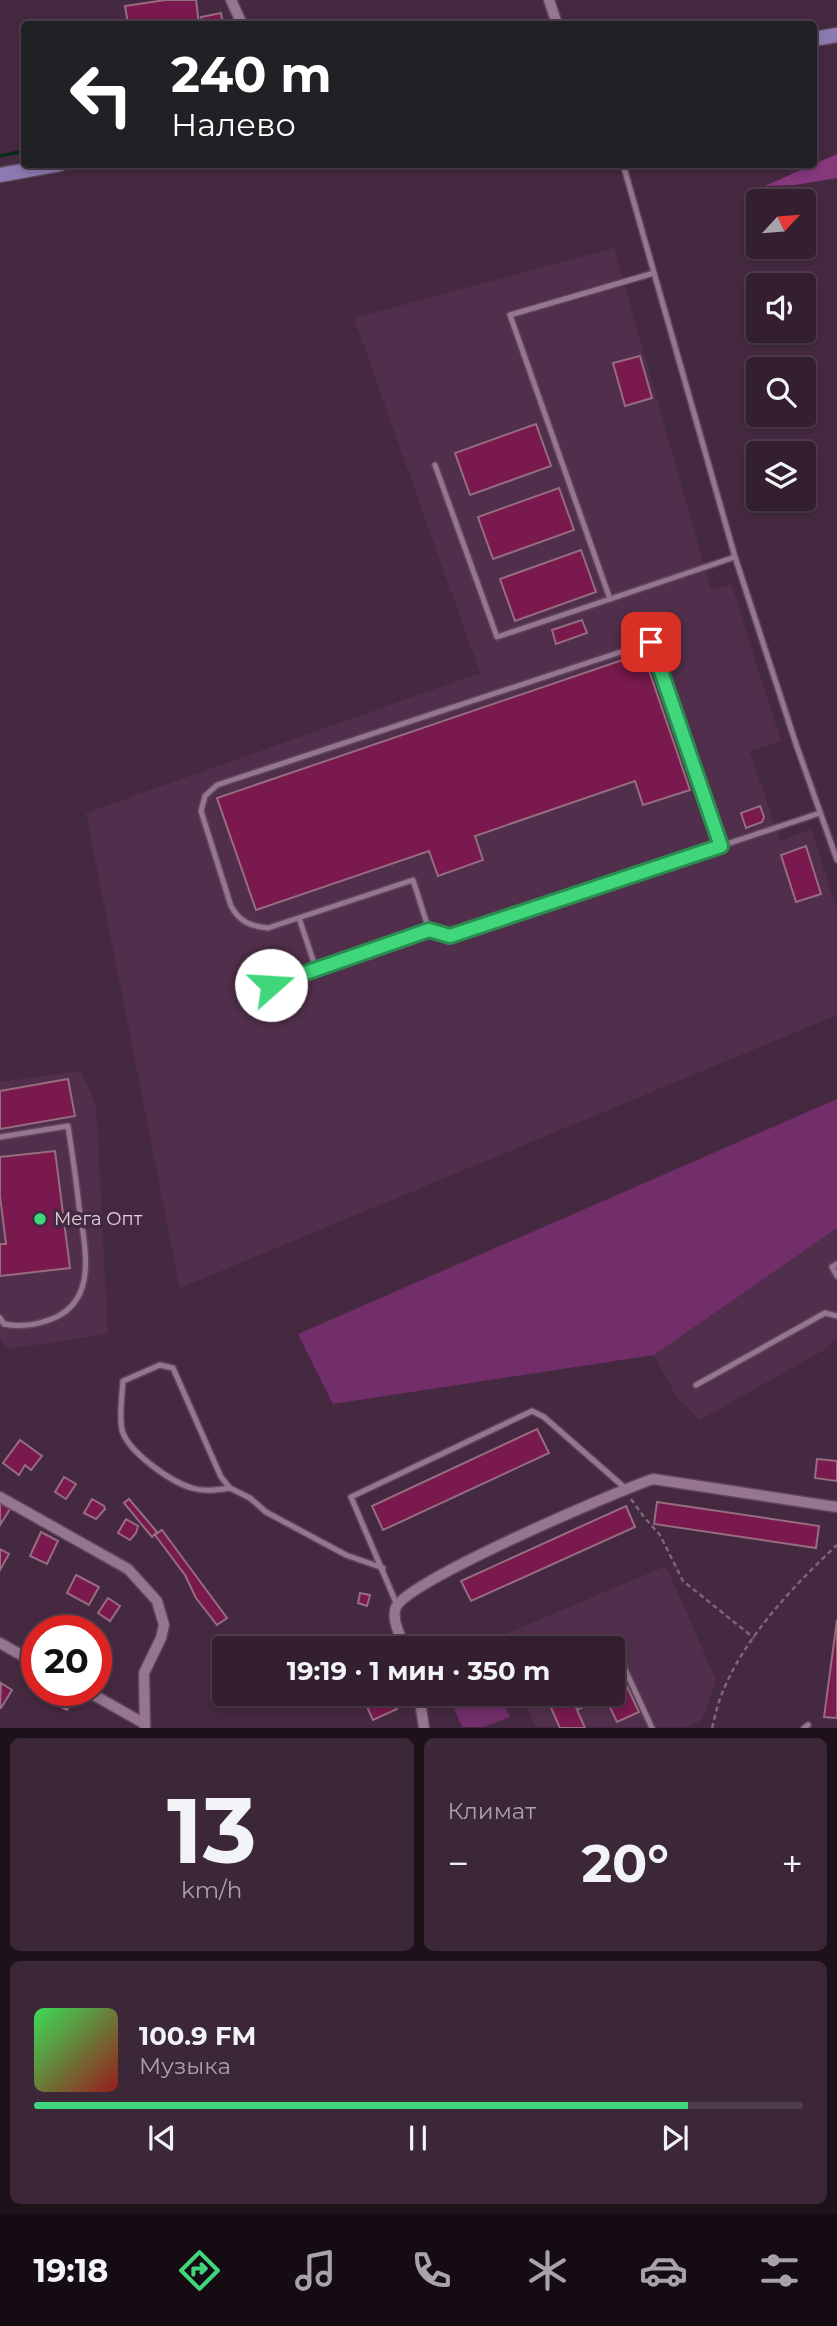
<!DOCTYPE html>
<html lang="ru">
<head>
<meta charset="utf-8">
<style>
	body { margin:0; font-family:Montserrat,sans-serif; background:#3c2738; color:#f1f3f6; height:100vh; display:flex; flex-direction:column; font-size:26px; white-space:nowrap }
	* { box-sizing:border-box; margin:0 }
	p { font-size:23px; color:#a9a2ab }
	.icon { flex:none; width:38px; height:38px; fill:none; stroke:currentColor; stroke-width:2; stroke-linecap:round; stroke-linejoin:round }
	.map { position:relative; height:1728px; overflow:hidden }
	.side { display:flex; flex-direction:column; gap:10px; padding:10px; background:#1d111a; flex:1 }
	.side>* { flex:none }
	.banner { position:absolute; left:21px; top:21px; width:796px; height:147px; border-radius:7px; box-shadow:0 4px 10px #0003,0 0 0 2px #4e3d4c; background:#202124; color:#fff; overflow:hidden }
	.needle { width:46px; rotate:64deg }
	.buttons { position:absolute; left:746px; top:189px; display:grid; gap:14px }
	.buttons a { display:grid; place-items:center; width:70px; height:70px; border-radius:7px; background:#341f30; box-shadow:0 4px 10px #0003,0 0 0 2px #4e3d4c; font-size:35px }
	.speed { position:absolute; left:21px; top:1615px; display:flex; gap:14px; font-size:35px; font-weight:700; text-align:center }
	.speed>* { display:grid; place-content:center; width:91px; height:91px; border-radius:50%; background:#341f30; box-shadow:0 4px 10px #0003,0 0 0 2px #4e3d4c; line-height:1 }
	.speed .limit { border:10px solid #d22; background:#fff; color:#111 }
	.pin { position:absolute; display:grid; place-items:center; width:60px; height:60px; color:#fff; margin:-30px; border-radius:14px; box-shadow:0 4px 10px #0006 }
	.me { position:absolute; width:77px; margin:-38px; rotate:71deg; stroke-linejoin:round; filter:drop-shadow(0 0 5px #0008) }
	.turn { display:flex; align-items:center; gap:24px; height:147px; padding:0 35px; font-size:32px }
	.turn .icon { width:91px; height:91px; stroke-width:2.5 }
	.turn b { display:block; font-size:49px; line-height:60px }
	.big { font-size:52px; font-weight:700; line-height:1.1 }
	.side .card { flex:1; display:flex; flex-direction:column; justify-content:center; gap:10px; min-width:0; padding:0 24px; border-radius:10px; background:#3c2738 }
	.side .dial { align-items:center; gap:0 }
	.dial b { font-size:91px; line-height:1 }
	.song { display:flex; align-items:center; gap:21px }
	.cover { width:84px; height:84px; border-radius:10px; background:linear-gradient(135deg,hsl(130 70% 55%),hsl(0 70% 35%)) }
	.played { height:7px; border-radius:4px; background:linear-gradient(90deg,#40d77c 85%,#4e3d4c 85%) }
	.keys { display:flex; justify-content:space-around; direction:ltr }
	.heat { display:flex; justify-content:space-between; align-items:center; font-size:38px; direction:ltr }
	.side .tiles { flex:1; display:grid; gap:10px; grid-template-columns:1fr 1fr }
	.card:last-child { grid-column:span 2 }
	.trip { position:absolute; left:212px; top:1636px; width:413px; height:70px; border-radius:7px; background:#341f30; box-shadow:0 4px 10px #0003,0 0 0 2px #4e3d4c; font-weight:700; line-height:70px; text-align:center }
	.dock { display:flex; height:112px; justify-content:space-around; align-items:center; background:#150c13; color:#a9a2ab }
	.dock .icon { width:49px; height:49px }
	.dock .current { color:#40d77c }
	.dock b { font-size:32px; color:#f1f3f6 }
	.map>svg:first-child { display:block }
	.built { fill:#512f4c }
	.green { fill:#712e69 }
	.forest { fill:#87387d }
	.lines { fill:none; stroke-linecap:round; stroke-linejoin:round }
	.stream { stroke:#0a2b16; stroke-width:3.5 }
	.building { fill:#79194d; stroke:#966d7e; stroke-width:2 }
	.service-casing { stroke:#5e465a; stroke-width:8 }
	.minor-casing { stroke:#5e465a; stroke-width:13 }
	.secondary-casing { stroke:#5e465a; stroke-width:17 }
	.path { stroke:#7d6578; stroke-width:2.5; stroke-dasharray:5 3.5; stroke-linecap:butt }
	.service { stroke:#967590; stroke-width:5 }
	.minor { stroke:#967590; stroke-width:10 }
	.secondary { stroke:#8b7bb0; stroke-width:14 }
	.route-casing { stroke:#2a8c51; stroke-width:18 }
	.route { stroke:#40d77c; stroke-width:12 }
	.poi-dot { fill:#40d77c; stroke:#452940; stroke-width:2.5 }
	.labels { text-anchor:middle; stroke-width:7; stroke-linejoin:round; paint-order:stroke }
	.poi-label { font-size:18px; fill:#e2d0de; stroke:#452940; text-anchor:start }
</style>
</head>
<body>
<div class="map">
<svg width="837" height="1728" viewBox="0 0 837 1728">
	<rect width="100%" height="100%" fill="#452940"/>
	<!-- built -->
	<g class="built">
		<path d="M 614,248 L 711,590 L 731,584 L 781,741 L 750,752 L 780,841 L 811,829 L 837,910 L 837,1015 L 180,1288 L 86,813 L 480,673 L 354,318 Z"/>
		<path d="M 81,1071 L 96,1105 L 108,1334 L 8,1349 L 0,1338 L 0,1082 Z"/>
		<path d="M 837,1228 L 837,1338 L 824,1350 L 700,1420 L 678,1399 L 654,1355 Z"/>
		<path d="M 666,1566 L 716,1680 L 702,1720 L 686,1727 L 536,1727 L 520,1694 L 612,1694 L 612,1648 L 499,1648 L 494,1639 Z"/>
	</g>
	<!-- green -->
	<g class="green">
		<path d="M 837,1099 L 837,1228 L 654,1355 L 333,1404 L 298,1334 Z"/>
		<path d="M 448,1694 L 500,1694 L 510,1717 L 484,1727 L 462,1727 Z"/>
	</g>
	<!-- forest -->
	<path class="forest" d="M 837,154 L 837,178 L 795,185 L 765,186 Z"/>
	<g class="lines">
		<!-- stream -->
		<path class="stream" d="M 0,156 L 24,151"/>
	</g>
	<!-- building -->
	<g class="building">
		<path d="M 165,0 L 196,0 L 199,24 L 128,24 L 125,6 Z"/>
		<path d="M 221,13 L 223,24 L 203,24 L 201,17 Z"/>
		<path d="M 640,356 L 652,398 L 625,406 L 613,363 Z"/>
		<path d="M 536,424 L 551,466 L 470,495 L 455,453 Z"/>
		<path d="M 559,488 L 574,530 L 493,559 L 478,517 Z"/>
		<path d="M 581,550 L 596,592 L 515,621 L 500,579 Z"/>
		<path d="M 582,620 L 587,633 L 556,644 L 552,630 Z"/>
		<path d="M 643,653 L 690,790 L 643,805 L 635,781 L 475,836 L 483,860 L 438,876 L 429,851 L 256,910 L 217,798 Z"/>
		<path d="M 760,806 L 764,817 L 762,822 L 746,828 L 741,813 Z"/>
		<path d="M 806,846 L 821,894 L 796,902 L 781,855 Z"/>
		<path d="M 68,1079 L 75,1116 L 0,1129 L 0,1091 Z"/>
		<path d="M 55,1151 L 70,1268 L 0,1276 L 0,1244 L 6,1244 L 0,1196 L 0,1157 Z"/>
		<path d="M 537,1429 L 549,1453 L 383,1530 L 372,1506 Z"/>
		<path d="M 20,1440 L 42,1456 L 31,1470 L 25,1465 L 19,1475 L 3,1463 Z"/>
		<path d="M 817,1459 L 837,1461 L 837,1481 L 815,1478 Z"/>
		<path d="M 64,1477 L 76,1484 L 66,1499 L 55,1492 Z"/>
		<path d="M 92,1499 L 104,1506 L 105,1509 L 96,1519 L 84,1513 Z"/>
		<path d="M 129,1499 L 157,1532 L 152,1537 L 124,1503 Z"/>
		<path d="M 657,1502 L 819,1526 L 816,1548 L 654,1524 Z"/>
		<path d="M 0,1503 L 10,1509 L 0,1525 Z"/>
		<path d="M 626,1506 L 635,1527 L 471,1601 L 461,1581 Z"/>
		<path d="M 126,1519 L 138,1526 L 136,1533 L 130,1540 L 118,1533 Z"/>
		<path d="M 162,1530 L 227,1618 L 217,1625 L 196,1598 L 185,1575 L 155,1535 Z"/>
		<path d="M 41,1532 L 58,1541 L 47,1564 L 30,1556 Z"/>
		<path d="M 0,1549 L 9,1554 L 0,1570 Z"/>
		<path d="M 76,1575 L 99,1587 L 89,1605 L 67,1593 Z"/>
		<path d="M 360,1593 L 370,1595 L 367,1606 L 358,1603 Z"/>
		<path d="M 108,1598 L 120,1606 L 110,1621 L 98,1613 Z"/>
		<path d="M 837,1620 L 837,1718 L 824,1717 Z"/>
		<path d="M 612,1655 L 639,1712 L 617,1722 L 605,1697 L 577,1710 L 573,1701 L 588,1694 L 612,1694 Z"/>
		<path d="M 1,1683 L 12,1690 L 1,1708 L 0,1708 Z"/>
		<path d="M 43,1690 L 65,1690 L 75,1696 L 67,1710 L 40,1696 Z"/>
		<path d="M 361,1694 L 390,1694 L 397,1709 L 373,1720 Z"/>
		<path d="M 545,1694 L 570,1694 L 585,1728 L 560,1728 Z"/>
	</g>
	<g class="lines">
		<defs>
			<g id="service">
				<path d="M 623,164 L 735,557 L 797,747 L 837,860"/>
				<path d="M 435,465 L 497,637 L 735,557"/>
				<path d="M 610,599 L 510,315 L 654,273"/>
				<path d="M 299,918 L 316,969"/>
				<path d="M 429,930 L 413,880 L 268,928 C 250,926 240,922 231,906 L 201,811 L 205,796 L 217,785 L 651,642 L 721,846"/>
				<path d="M 249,993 L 429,930 L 450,936 L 820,813"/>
				<path d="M 0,1137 L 68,1126 C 72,1152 76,1179 79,1206 C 85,1248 100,1305 46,1321 C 31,1326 19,1327 4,1324 L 0,1318"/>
				<path d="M 837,1264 L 832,1267 L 837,1276"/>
				<path d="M 696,1385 L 825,1313 L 837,1316"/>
				<path d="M 230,1488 C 217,1490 204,1492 192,1488 C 171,1482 128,1452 122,1430 C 119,1415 122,1396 123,1381 L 160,1365 L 173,1368 L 221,1477 L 230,1488 L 250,1498 L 266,1512 L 346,1555 L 383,1568"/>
				<path d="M 397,1605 L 351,1497 L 532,1411 L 544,1417 L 625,1488"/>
				<path d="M 618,1654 L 652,1728"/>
				<path d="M 804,1728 L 808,1725"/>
			</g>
			<g id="minor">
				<path d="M 231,0 L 242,24"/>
				<path d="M 549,0 L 557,24"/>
				<path d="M 0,1497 L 128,1569 L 157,1601 L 164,1625 L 161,1638 L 144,1673 L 145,1728"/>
				<path d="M 0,1643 L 37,1664"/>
				<path d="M 405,1648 C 401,1637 391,1620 396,1607 C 409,1580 615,1492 653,1479 L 837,1507"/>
				<path d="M 85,1690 L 145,1724"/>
				<path d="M 419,1694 L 424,1728"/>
			</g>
			<g id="secondary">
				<path d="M 814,39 L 837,35"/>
				<path d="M 0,175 L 60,164"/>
			</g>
		</defs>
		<!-- service casing -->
		<use href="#service" class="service-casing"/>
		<!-- minor casing -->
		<use href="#minor" class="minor-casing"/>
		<!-- secondary casing -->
		<use href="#secondary" class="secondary-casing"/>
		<!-- path -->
		<g class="path">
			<path d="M 631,1499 L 644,1517 L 660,1535 L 683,1581 L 754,1638"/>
			<path d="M 712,1728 C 715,1717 717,1706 721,1696 C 742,1640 794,1585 837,1545"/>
		</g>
		<!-- service -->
		<use href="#service" class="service"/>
		<!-- minor -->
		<use href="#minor" class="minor"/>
		<!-- secondary -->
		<use href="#secondary" class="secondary"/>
	</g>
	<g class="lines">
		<defs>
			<path id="route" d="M 271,985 L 429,930 L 450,936 L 721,846 L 651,642"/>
		</defs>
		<!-- route casing -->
		<use href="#route" class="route-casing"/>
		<!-- route -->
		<use href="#route" class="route"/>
	</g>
	<!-- markers -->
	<circle class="poi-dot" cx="40" cy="1219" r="7"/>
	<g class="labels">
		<!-- poi labels -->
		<g class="poi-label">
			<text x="54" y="1225">Мега Опт</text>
		</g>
	</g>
</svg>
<div class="buttons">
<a><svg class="needle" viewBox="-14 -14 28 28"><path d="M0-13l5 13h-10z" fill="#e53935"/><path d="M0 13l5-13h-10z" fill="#a9a2ab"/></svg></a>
<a><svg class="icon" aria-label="sound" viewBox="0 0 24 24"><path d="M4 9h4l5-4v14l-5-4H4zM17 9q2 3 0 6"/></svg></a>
<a><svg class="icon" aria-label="search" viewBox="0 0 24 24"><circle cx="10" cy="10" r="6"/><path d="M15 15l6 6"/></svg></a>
<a><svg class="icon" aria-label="layers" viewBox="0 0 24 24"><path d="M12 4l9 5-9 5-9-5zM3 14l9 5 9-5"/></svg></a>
</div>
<div class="speed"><div class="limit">20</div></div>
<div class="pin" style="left:651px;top:642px;background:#d93025"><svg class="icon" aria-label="arrive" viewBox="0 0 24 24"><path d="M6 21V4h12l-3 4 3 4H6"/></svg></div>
<svg class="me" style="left:271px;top:985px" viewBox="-20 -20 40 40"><circle r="19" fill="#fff"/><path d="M0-13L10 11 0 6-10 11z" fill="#40d77c"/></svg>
<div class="trip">19:19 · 1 мин · 350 m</div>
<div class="banner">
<div class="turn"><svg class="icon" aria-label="left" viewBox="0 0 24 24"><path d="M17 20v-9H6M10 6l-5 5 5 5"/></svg><div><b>240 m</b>Налево</div></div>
</div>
</div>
<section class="side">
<div class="tiles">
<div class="card dial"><b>13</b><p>km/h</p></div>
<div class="card"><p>Климат</p>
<div class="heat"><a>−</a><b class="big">20°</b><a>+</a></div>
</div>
<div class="card">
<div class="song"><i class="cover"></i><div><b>100.9 FM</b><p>Музыка</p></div></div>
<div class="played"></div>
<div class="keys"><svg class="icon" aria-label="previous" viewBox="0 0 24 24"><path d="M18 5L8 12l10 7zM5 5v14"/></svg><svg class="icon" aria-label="pause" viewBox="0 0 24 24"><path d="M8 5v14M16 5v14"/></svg><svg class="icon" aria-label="next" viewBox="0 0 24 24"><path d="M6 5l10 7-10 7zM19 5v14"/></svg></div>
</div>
</div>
</section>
<nav class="dock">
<b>19:18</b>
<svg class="icon current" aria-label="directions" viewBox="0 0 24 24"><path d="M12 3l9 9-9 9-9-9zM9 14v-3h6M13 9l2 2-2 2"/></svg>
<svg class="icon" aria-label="music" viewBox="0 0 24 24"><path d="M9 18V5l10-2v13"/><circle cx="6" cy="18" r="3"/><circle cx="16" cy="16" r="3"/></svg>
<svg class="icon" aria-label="phone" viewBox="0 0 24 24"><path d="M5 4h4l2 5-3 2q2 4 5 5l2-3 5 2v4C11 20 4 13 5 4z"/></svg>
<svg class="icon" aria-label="climate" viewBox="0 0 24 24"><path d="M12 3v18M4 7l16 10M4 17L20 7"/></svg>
<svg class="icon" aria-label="car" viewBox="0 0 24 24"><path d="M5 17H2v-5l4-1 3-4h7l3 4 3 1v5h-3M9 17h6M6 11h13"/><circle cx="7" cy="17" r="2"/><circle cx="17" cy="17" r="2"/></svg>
<svg class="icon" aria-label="filters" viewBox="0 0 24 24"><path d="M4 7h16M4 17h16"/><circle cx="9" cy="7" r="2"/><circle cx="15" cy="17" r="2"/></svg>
</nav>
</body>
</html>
